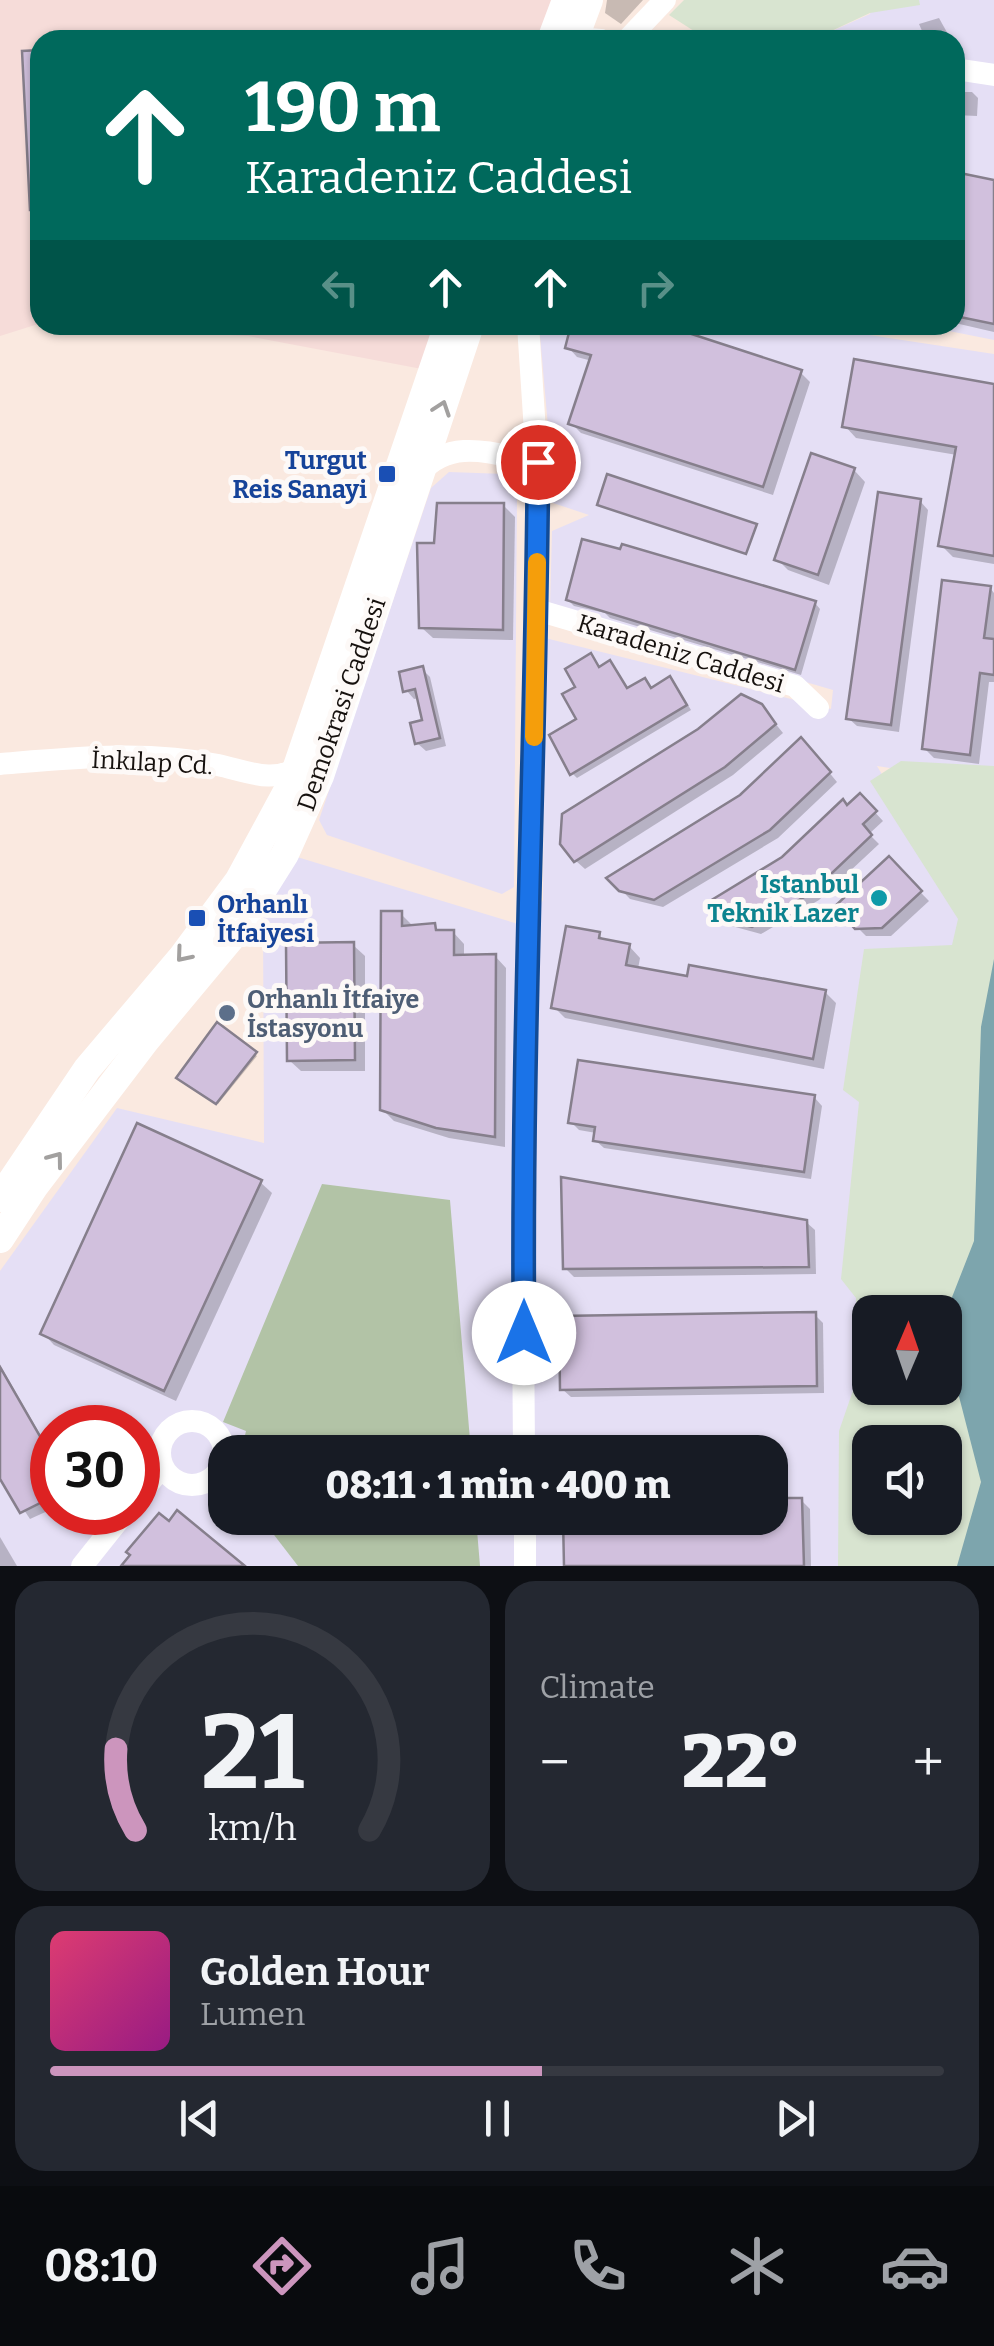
<!DOCTYPE html>
<html lang="en">
<head>
<meta charset="utf-8">
<style>
	body { margin:0; font-family:Bitter,serif; background:#242831; color:#f1f3f6; height:100vh; display:flex; flex-direction:column; font-size:38px; white-space:nowrap }
	* { box-sizing:border-box; margin:0 }
	p { font-size:32px; color:#9ea1a6 }
	.icon { flex:none; width:55px; height:55px; fill:none; stroke:currentColor; stroke-width:2; stroke-linecap:round; stroke-linejoin:round }
	.map { position:relative; height:1566px; overflow:hidden }
	.panel { display:flex; flex-direction:column; gap:15px; padding:15px; background:#0d0f14; flex:1 }
	.panel>* { flex:none }
	.guide { position:absolute; left:30px; top:30px; width:935px; height:305px; border-radius:30px; box-shadow:0 2px 8px #0004; background:#00695c; color:#fff; overflow:hidden }
	.needle { width:65px; rotate:2deg }
	.tools { position:absolute; left:852px; top:1295px; display:grid; gap:20px }
	.tools a { display:grid; place-items:center; width:110px; height:110px; border-radius:20px; background:#171b24; box-shadow:0 2px 8px #0004; font-size:50px }
	.speed { position:absolute; left:30px; top:1405px; display:flex; gap:20px; font-size:50px; font-weight:700; text-align:center }
	.speed>* { display:grid; place-content:center; width:130px; height:130px; border-radius:50%; background:#171b24; box-shadow:0 2px 8px #0004; line-height:1 }
	.speed .limit { border:15px solid #d22; background:#fff; color:#111 }
	.pin { position:absolute; display:grid; place-items:center; width:85px; height:85px; color:#fff; margin:-42px; border:5px solid #fff; border-radius:50%; box-shadow:0 2px 10px #0007 }
	.me { position:absolute; width:110px; margin:-55px; rotate:0deg; stroke-linejoin:round; filter:drop-shadow(0 0 8px #0008) }
	.turn { display:flex; align-items:center; gap:35px; height:210px; padding:0 50px; font-size:45px }
	.turn .icon { width:130px; height:130px; stroke-width:2.5 }
	.turn b { display:block; font-size:70px; line-height:85px }
	.lanes { display:flex; align-items:center; height:95px; padding:0 50px; background:#0003; justify-content:center; gap:50px; direction:ltr }
	.lanes .off { opacity:.35 }
	.big { font-size:75px; font-weight:800; line-height:1.1 }
	.panel .tile { flex:1; display:flex; flex-direction:column; justify-content:center; gap:15px; min-width:0; padding:0 35px; border-radius:30px; background:#242831 }
	.panel .dial { align-items:center; gap:0 }
	.dial svg { height:260px; overflow:visible; fill:none; stroke:#363941; stroke-width:7; stroke-linecap:round; text-anchor:middle }
	.dial text { fill:#f1f3f6; stroke:none }
	.song { display:flex; align-items:center; gap:30px }
	.cover { width:120px; height:120px; border-radius:15px; background:linear-gradient(135deg,hsl(340 70% 55%),hsl(310 70% 35%)) }
	.played { height:10px; border-radius:5px; background:linear-gradient(90deg,#cc95bd 55%,#363941 55%) }
	.keys { display:flex; justify-content:space-around; direction:ltr }
	.heat { display:flex; justify-content:space-between; align-items:center; font-size:55px; direction:ltr }
	.panel .tiles { flex:1; display:grid; gap:15px; grid-template-columns:1fr 1fr }
	.tile:last-child { grid-column:span 2 }
	.trip { position:absolute; left:208px; top:1435px; width:580px; height:100px; border-radius:30px; background:#171b24; box-shadow:0 2px 8px #0004; font-weight:800; line-height:100px; text-align:center }
	.menu { display:flex; height:160px; justify-content:space-around; align-items:center; background:#090b0e; color:#9ea1a6 }
	.menu .icon { width:70px; height:70px }
	.menu .active { color:#cc95bd }
	.menu b { font-size:45px; color:#f1f3f6 }
	.map>svg:first-child { display:block }
	.industrial { fill:#e5dff5; fill-rule:evenodd }
	.education { fill:#f6dcd9 }
	.green { fill:#d8e4d0; fill-rule:evenodd }
	.forest { fill:#b2c3a6 }
	.water { fill:#7da5ad }
	.shadow { fill:#0003 }
	.building { fill:#d1c0dd; stroke:#867f8c; stroke-width:2.5 }
	.lines { fill:none; stroke-linecap:round; stroke-linejoin:round }
	.minor { stroke:#fff; stroke-width:22 }
	.major { stroke:#fff; stroke-width:28 }
	.oneway { stroke:#a2a09f }
	.route-casing { stroke:#114b97; stroke-width:25 }
	.route { stroke:#1a73e8; stroke-width:18 }
	.slow { stroke:#f59e0b; stroke-width:18 }
	.transit-dot { fill:#1a4fb4; stroke:#fdf9f7; stroke-width:4 }
	.culture-dot { fill:#0f9aa8; stroke:#fdf9f7; stroke-width:4 }
	.service-dot { fill:#5c6f8a; stroke:#fdf9f7; stroke-width:4 }
	.labels { text-anchor:middle; stroke-width:10; stroke-linejoin:round; paint-order:stroke }
	.transit-label { font-size:25px; font-weight:bold; fill:#164399; stroke:#fdf9f7; text-anchor:end }
	.street-label { font-size:25px; fill:#16110e; stroke:#fdf9f7 }
	.culture-label { font-size:25px; font-weight:bold; fill:#0d838f; stroke:#fdf9f7; text-anchor:end }
	.service-label { font-size:25px; font-weight:bold; fill:#4e5e75; stroke:#fdf9f7; text-anchor:start }
</style>
</head>
<body>
<div class="map">
<svg width="994" height="1566" viewBox="0 0 994 1566">
	<rect width="100%" height="100%" fill="#fae9e0"/>
	<!-- industrial -->
	<g class="industrial">
		<path d="M 873,0 L 994,0 L 994,65 L 955,61 L 955,40 L 812,40 L 870,14 Z"/>
		<path d="M 955,76 L 994,83 L 994,340 L 919,325 L 955,325 Z"/>
		<path d="M 539,325 L 827,325 L 843,331 L 994,354 L 994,784 L 877,766 L 967,916 L 994,1566 L 0,1566 L 0,1271 L 117,1108 L 264,1143 L 263,916 L 297,857 L 528,927 L 543,900 L 545,638 L 831,709 L 833,690 L 550,607 L 552,531 L 589,515 L 550,502 L 548,426 ZM 870,1312 L 945,1312 L 945,1388 L 870,1388 ZM 52,1428 L 138,1428 L 138,1512 L 52,1512 ZM 870,1442 L 945,1442 L 945,1518 L 870,1518 ZM 225,1452 L 770,1452 L 770,1518 L 225,1518 Z"/>
		<path d="M 449,472 L 505,474 L 517,496 L 514,887 L 502,894 L 327,835 L 319,820 L 431,488 Z"/>
	</g>
	<!-- education -->
	<path class="education" d="M 0,0 L 558,0 L 543,40 L 40,40 L 40,325 L 438,325 L 422,369 L 248,336 L 35,325 L 0,336 Z"/>
	<!-- green -->
	<g class="green">
		<path d="M 684,0 L 919,0 L 920,5 L 870,13 L 812,40 L 708,40 L 669,15 Z"/>
		<path d="M 901,761 L 994,766 L 994,1566 L 838,1566 L 839,1431 L 858,1376 L 856,1298 L 841,1279 L 859,1102 L 843,1090 L 864,949 L 952,945 L 958,919 L 870,781 ZM 870,1312 L 945,1312 L 945,1388 L 870,1388 ZM 870,1442 L 945,1442 L 945,1518 L 870,1518 Z"/>
	</g>
	<!-- forest -->
	<g class="forest">
		<path d="M 322,1184 L 450,1200 L 471,1452 L 241,1452 L 246,1431 L 223,1422 Z"/>
		<path d="M 261,1518 L 476,1518 L 480,1566 L 298,1566 Z"/>
	</g>
	<!-- water -->
	<path class="water" d="M 994,959 L 994,1566 L 957,1566 L 981,1482 L 945,1342 L 945,1315 L 974,1241 L 981,1027 Z"/>
	<!-- shadow -->
	<g class="shadow">
		<path d="M 607,0 L 643,0 L 621,24 L 605,13 Z"/>
		<path d="M 939,18 L 949,36 L 926,40 L 919,24 Z"/>
		<path d="M 72,30 L 81,40 L 50,40 L 49,31 Z"/>
		<path d="M 40,53 L 40,242 L 34,236 L 25,54 Z"/>
		<path d="M 955,92 L 972,92 L 978,98 L 977,116 L 955,115 Z"/>
		<path d="M 955,174 L 994,183 L 994,332 L 955,323 Z"/>
		<path d="M 574,325 L 654,325 L 800,372 L 810,382 L 773,495 L 581,433 L 571,423 L 592,361 L 577,357 L 568,347 Z"/>
		<path d="M 994,387 L 994,564 L 953,557 L 941,545 L 957,455 L 856,438 L 845,426 Z"/>
		<path d="M 854,470 L 865,482 L 829,585 L 788,570 L 777,559 Z"/>
		<path d="M 920,501 L 928,510 L 899,732 L 857,726 L 848,718 Z"/>
		<path d="M 503,505 L 515,517 L 513,640 L 433,638 L 421,627 L 436,546 Z"/>
		<path d="M 990,588 L 994,593 L 994,682 L 989,682 L 979,764 L 934,758 L 924,748 Z"/>
		<path d="M 568,600 L 815,603 L 820,609 L 801,675 L 610,618 L 605,613 L 574,606 Z"/>
		<path d="M 610,663 L 628,690 L 652,690 L 675,684 L 691,710 L 577,778 L 572,773 L 580,720 L 600,669 Z"/>
		<path d="M 422,669 L 430,677 L 446,746 L 426,751 L 417,743 L 425,722 L 420,698 L 414,699 L 406,690 Z"/>
		<path d="M 761,706 L 783,733 L 733,775 L 585,869 L 576,861 L 563,843 Z"/>
		<path d="M 809,748 L 837,782 L 778,838 L 663,907 L 630,899 L 610,878 L 742,797 Z"/>
		<path d="M 860,796 L 883,821 L 869,834 L 879,844 L 819,900 L 761,934 L 728,925 L 709,905 L 783,859 Z"/>
		<path d="M 888,859 L 929,901 L 891,936 L 866,936 L 857,927 Z"/>
		<path d="M 401,914 L 412,925 L 434,926 L 440,932 L 453,932 L 464,944 L 464,957 L 495,956 L 506,968 L 505,1147 L 449,1138 L 394,1121 L 382,1109 Z"/>
		<path d="M 599,935 L 606,942 L 629,946 L 640,958 L 638,969 L 689,979 L 825,992 L 836,1003 L 824,1069 L 565,1018 L 554,1007 Z"/>
		<path d="M 353,945 L 365,956 L 365,1071 L 301,1071 L 289,1060 Z"/>
		<path d="M 218,1026 L 257,1056 L 218,1104 L 179,1077 Z"/>
		<path d="M 814,1097 L 822,1106 L 811,1179 L 604,1148 L 595,1140 L 596,1133 L 579,1130 L 571,1122 Z"/>
		<path d="M 260,1182 L 272,1193 L 176,1401 L 54,1345 L 43,1333 Z"/>
		<path d="M 806,1222 L 815,1230 L 816,1274 L 574,1277 L 565,1268 Z"/>
		<path d="M 815,1315 L 823,1323 L 824,1393 L 571,1397 L 562,1389 Z"/>
		<path d="M 0,1365 L 52,1455 L 52,1509 L 30,1519 L 0,1474 Z"/>
		<path d="M 801,1500 L 810,1509 L 811,1566 L 567,1566 L 566,1518 L 770,1518 L 770,1501 Z"/>
		<path d="M 0,1537 L 17,1566 L 0,1566 Z"/>
	</g>
	<!-- building -->
	<g class="building">
		<path d="M 40,50 L 40,210 L 30,210 L 22,51 Z"/>
		<path d="M 955,172 L 994,180 L 994,324 L 955,316 Z"/>
		<path d="M 571,325 L 664,325 L 802,370 L 763,487 L 568,424 L 591,355 L 565,348 Z"/>
		<path d="M 854,359 L 994,384 L 994,556 L 938,546 L 956,447 L 842,427 Z"/>
		<path d="M 811,453 L 855,468 L 818,575 L 774,560 Z"/>
		<path d="M 607,474 L 757,524 L 746,554 L 597,505 Z"/>
		<path d="M 878,492 L 921,499 L 891,725 L 846,719 Z"/>
		<path d="M 437,503 L 504,503 L 503,630 L 419,628 L 417,543 L 434,543 Z"/>
		<path d="M 582,539 L 620,549 L 622,544 L 816,601 L 795,670 L 566,600 Z"/>
		<path d="M 942,580 L 991,586 L 984,638 L 994,639 L 994,675 L 980,673 L 970,755 L 922,749 Z"/>
		<path d="M 591,653 L 599,667 L 610,660 L 627,688 L 645,678 L 651,688 L 670,676 L 687,705 L 570,775 L 549,735 L 576,719 L 562,694 L 575,687 L 565,669 Z"/>
		<path d="M 423,666 L 440,738 L 415,744 L 410,723 L 422,720 L 415,689 L 403,692 L 399,672 Z"/>
		<path d="M 741,694 L 762,704 L 776,724 L 725,767 L 574,862 L 560,844 L 562,814 L 698,729 Z"/>
		<path d="M 801,737 L 831,772 L 770,830 L 654,900 L 619,891 L 606,878 L 740,795 Z"/>
		<path d="M 860,793 L 877,811 L 863,824 L 872,835 L 811,893 L 752,927 L 717,918 L 705,904 L 782,857 L 843,799 L 847,805 Z"/>
		<path d="M 889,856 L 922,891 L 882,928 L 855,929 L 835,906 Z"/>
		<path d="M 381,911 L 402,911 L 402,926 L 435,923 L 436,930 L 454,930 L 454,955 L 496,954 L 495,1137 L 436,1128 L 380,1110 Z"/>
		<path d="M 566,926 L 600,932 L 599,938 L 630,944 L 626,965 L 687,976 L 689,965 L 826,990 L 813,1059 L 551,1008 Z"/>
		<path d="M 354,942 L 355,1060 L 287,1061 L 286,943 Z"/>
		<path d="M 217,1022 L 257,1052 L 216,1104 L 176,1078 Z"/>
		<path d="M 578,1060 L 815,1095 L 804,1172 L 593,1141 L 595,1127 L 568,1123 Z"/>
		<path d="M 137,1123 L 262,1180 L 164,1391 L 40,1334 Z"/>
		<path d="M 561,1177 L 807,1220 L 809,1267 L 563,1269 Z"/>
		<path d="M 816,1312 L 817,1386 L 560,1390 L 559,1316 Z"/>
		<path d="M 0,1367 L 52,1457 L 52,1497 L 20,1513 L 0,1479 Z"/>
		<path d="M 770,1498 L 802,1498 L 804,1566 L 564,1566 L 563,1518 L 770,1518 Z"/>
		<path d="M 177,1510 L 245,1566 L 121,1566 L 130,1555 L 126,1552 L 159,1513 L 169,1521 Z"/>
	</g>
	<g class="lines">
		<!-- minor -->
		<g class="minor">
			<path d="M 575,38 L 601,40"/>
			<path d="M 627,40 L 665,0"/>
			<path d="M 955,69 L 994,75"/>
			<path d="M 420,473 C 452,436 495,455 537,462"/>
			<path d="M 537,610 L 795,686 L 818,708"/>
			<path d="M 0,764 C 72,758 146,750 218,765 C 246,771 275,785 299,766"/>
			<circle cx="192" cy="1453" r="32"/>
			<path d="M 524,1452 L 522,1191 L 537,610 L 537,462 L 528,325"/>
			<path d="M 138,1497 L 162,1467"/>
			<path d="M 525,1518 L 525,1566"/>
			<path d="M 82,1566 L 125,1512"/>
		</g>
		<!-- major -->
		<g class="major">
			<path d="M 551,40 L 566,0"/>
			<path d="M 574,40 L 589,0"/>
			<path d="M 0,1198 L 87,1069 L 182,957 L 239,880 L 291,784 L 448,325"/>
			<path d="M 0,1239 L 34,1187 L 146,1040 L 236,932 L 285,854 L 320,776 L 470,325"/>
		</g>
	</g>
	<!-- one-way arrows -->
	<defs><path id="oneway-chevron" d="M-2-3.5L2.5 0L-2 3.5" fill="none" stroke-width="1.6" stroke-linecap="round" stroke-linejoin="round" transform="scale(2.5)"/></defs>
	<g class="oneway">
		<use href="#oneway-chevron" transform="translate(442 408) rotate(-71)"/>
		<use href="#oneway-chevron" transform="translate(183 955) rotate(130)"/>
		<use href="#oneway-chevron" transform="translate(56 1159) rotate(-53)"/>
	</g>
	<g class="lines">
		<defs>
			<path id="route" d="M 524,1333 C 521,1043 536,752 538,462"/>
		</defs>
		<!-- route casing -->
		<use href="#route" class="route-casing"/>
		<!-- route -->
		<use href="#route" class="route"/>
		<!-- slow -->
		<path class="slow" d="M 534,737 L 537,562"/>
	</g>
	<!-- markers -->
	<g class="transit-dot">
		<rect x="377" y="464" width="20" height="20" rx="5"/>
		<rect x="187" y="908" width="20" height="20" rx="5"/>
	</g>
	<circle class="culture-dot" cx="879" cy="898" r="10"/>
	<circle class="service-dot" cx="227" cy="1013" r="10"/>
	<g class="labels">
		<!-- transit labels -->
		<g class="transit-label">
			<text x="367" y="469">Turgut<tspan x="367" dy="29">Reis Sanayi</tspan></text>
			<text x="217" y="913" text-anchor="start">Orhanlı<tspan x="217" dy="29">İtfaiyesi</tspan></text>
		</g>
		<!-- street labels -->
		<g class="street-label">
			<text transform="translate(681 653) rotate(17)" y="9">Karadeniz Caddesi</text>
			<text transform="translate(341 704) rotate(-71)" y="9">Demokrasi Caddesi</text>
			<text transform="translate(152 762) rotate(3)" y="9">İnkılap Cd.</text>
		</g>
		<!-- culture labels -->
		<g class="culture-label">
			<text x="859" y="893">Istanbul<tspan x="859" dy="29">Teknik Lazer</tspan></text>
		</g>
		<!-- service labels -->
		<g class="service-label">
			<text x="247" y="1008">Orhanlı İtfaiye<tspan x="247" dy="29">İstasyonu</tspan></text>
		</g>
	</g>
</svg>
<div class="tools">
<a><svg class="needle" viewBox="-14 -14 28 28"><path d="M0-13l5 13h-10z" fill="#e53935"/><path d="M0 13l5-13h-10z" fill="#9ea1a6"/></svg></a>
<a><svg class="icon" aria-label="sound" viewBox="0 0 24 24"><path d="M4 9h4l5-4v14l-5-4H4zM17 9q2 3 0 6"/></svg></a>
</div>
<div class="speed"><div class="limit">30</div></div>
<div class="pin" style="left:538px;top:462px;background:#d93025"><svg class="icon" aria-label="arrive" viewBox="0 0 24 24"><path d="M6 21V4h12l-3 4 3 4H6"/></svg></div>
<svg class="me" style="left:524px;top:1333px" viewBox="-20 -20 40 40"><circle r="19" fill="#fff"/><path d="M0-13L10 11 0 6-10 11z" fill="#1a73e8"/></svg>
<div class="trip">08:11 · 1 min · 400 m</div>
<div class="guide">
<div class="turn"><svg class="icon" aria-label="ahead" viewBox="0 0 24 24"><path d="M12 20V5M6 11l6-6 6 6"/></svg><div><b>190 m</b>Karadeniz Caddesi</div></div>
<div class="lanes"><svg class="icon off" aria-label="left" viewBox="0 0 24 24"><path d="M17 20v-9H6M10 6l-5 5 5 5"/></svg><svg class="icon" aria-label="ahead" viewBox="0 0 24 24"><path d="M12 20V5M6 11l6-6 6 6"/></svg><svg class="icon" aria-label="ahead" viewBox="0 0 24 24"><path d="M12 20V5M6 11l6-6 6 6"/></svg><svg class="icon off" aria-label="right" viewBox="0 0 24 24"><path d="M7 20v-9h11M14 6l5 5-5 5"/></svg></div>
</div>
</div>
<section class="panel">
<div class="tiles">
<div class="tile dial"><svg viewBox="0 0 100 80">
<path d="M14 69A42 42 0 1 1 86 69"/>
<path d="M14 69A42 42 0 0 1 8 44" stroke="#cc95bd"/>
<text x="50" y="56" font-size="32" font-weight="700">21</text>
<text x="50" y="72" font-size="11">km/h</text>
</svg></div>
<div class="tile"><p>Climate</p>
<div class="heat"><a>−</a><b class="big">22°</b><a>+</a></div>
</div>
<div class="tile">
<div class="song"><i class="cover"></i><div><b>Golden Hour</b><p>Lumen</p></div></div>
<div class="played"></div>
<div class="keys"><svg class="icon" aria-label="previous" viewBox="0 0 24 24"><path d="M18 5L8 12l10 7zM5 5v14"/></svg><svg class="icon" aria-label="pause" viewBox="0 0 24 24"><path d="M8 5v14M16 5v14"/></svg><svg class="icon" aria-label="next" viewBox="0 0 24 24"><path d="M6 5l10 7-10 7zM19 5v14"/></svg></div>
</div>
</div>
</section>
<nav class="menu">
<b>08:10</b>
<svg class="icon active" aria-label="directions" viewBox="0 0 24 24"><path d="M12 3l9 9-9 9-9-9zM9 14v-3h6M13 9l2 2-2 2"/></svg>
<svg class="icon" aria-label="music" viewBox="0 0 24 24"><path d="M9 18V5l10-2v13"/><circle cx="6" cy="18" r="3"/><circle cx="16" cy="16" r="3"/></svg>
<svg class="icon" aria-label="phone" viewBox="0 0 24 24"><path d="M5 4h4l2 5-3 2q2 4 5 5l2-3 5 2v4C11 20 4 13 5 4z"/></svg>
<svg class="icon" aria-label="climate" viewBox="0 0 24 24"><path d="M12 3v18M4 7l16 10M4 17L20 7"/></svg>
<svg class="icon" aria-label="car" viewBox="0 0 24 24"><path d="M5 17H2v-5l4-1 3-4h7l3 4 3 1v5h-3M9 17h6M6 11h13"/><circle cx="7" cy="17" r="2"/><circle cx="17" cy="17" r="2"/></svg>
</nav>
</body>
</html>
